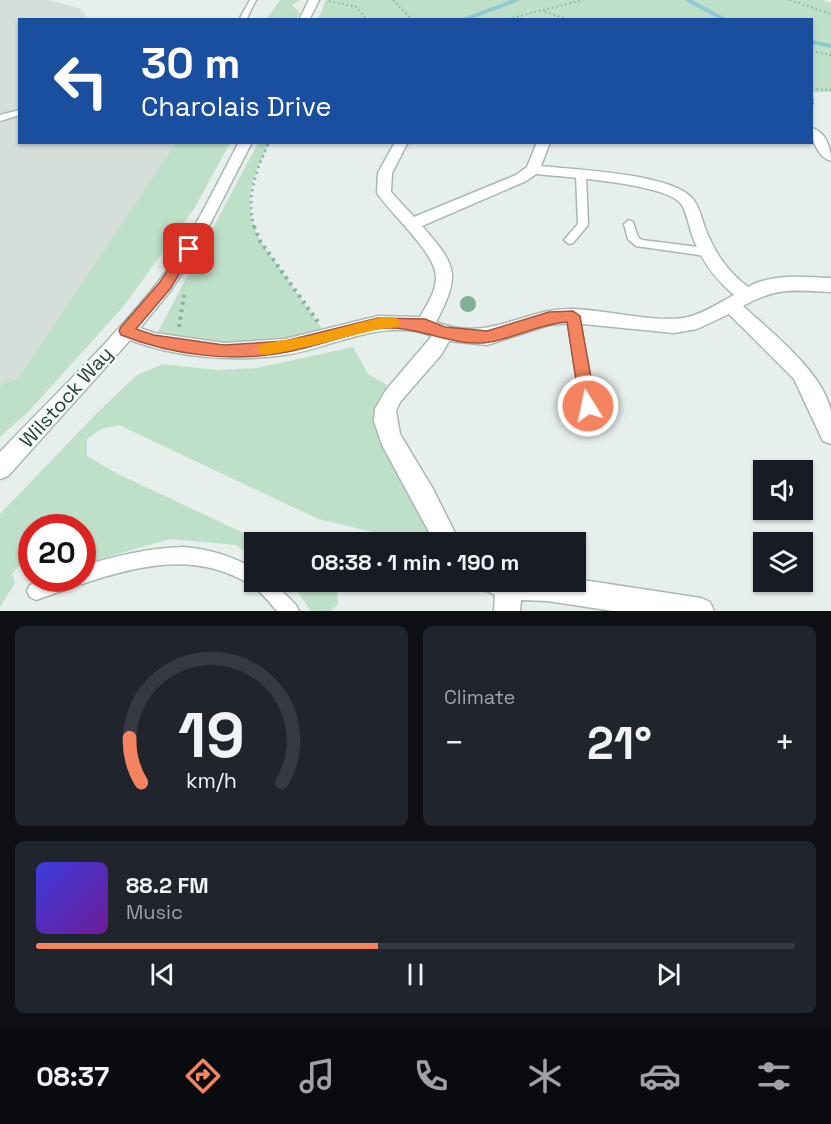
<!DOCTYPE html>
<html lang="en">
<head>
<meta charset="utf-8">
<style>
	body { margin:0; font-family:"Space Grotesk",sans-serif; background:#20242c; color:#f1f3f6; height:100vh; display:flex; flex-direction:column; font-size:22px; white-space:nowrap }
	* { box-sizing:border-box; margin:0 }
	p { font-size:20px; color:#9ea1a6 }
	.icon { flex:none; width:33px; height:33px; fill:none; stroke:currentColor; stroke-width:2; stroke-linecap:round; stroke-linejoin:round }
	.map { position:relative; height:611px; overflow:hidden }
	.sheet { display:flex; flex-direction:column; gap:15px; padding:15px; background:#0d0f14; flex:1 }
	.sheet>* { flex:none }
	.top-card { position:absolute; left:18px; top:18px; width:795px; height:126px; border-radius:0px; box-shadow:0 2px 4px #0004; background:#1a4fa0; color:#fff; overflow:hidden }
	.controls { position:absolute; left:753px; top:460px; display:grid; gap:12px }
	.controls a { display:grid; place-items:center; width:60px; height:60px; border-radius:0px; background:#171b24; box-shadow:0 2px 4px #0004; font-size:30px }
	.speed { position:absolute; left:18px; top:514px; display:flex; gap:12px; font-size:30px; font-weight:700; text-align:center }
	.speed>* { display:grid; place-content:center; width:78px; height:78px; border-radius:50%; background:#171b24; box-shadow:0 2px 4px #0004; line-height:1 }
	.speed .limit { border:9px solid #d22; background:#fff; color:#111 }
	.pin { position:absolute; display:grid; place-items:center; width:51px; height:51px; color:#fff; margin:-26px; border-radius:12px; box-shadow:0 3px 9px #0006 }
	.me { position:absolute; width:66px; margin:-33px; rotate:350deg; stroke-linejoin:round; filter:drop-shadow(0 0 4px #0008) }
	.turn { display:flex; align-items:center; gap:21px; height:126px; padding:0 24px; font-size:27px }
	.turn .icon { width:78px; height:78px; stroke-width:2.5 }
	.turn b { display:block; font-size:42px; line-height:51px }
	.big { font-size:45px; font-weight:800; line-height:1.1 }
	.sheet .tile { flex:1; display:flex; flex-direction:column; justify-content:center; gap:9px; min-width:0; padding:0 21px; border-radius:9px; background:#20242c }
	.sheet .dial { align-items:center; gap:0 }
	.dial svg { height:156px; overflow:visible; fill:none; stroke:#363941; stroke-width:7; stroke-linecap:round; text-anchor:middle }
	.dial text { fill:#f1f3f6; stroke:none }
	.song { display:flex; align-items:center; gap:18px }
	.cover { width:72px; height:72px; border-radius:9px; background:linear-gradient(135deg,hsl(240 70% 55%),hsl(280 70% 35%)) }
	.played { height:6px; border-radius:3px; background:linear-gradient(90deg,#f4845f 45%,#363941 45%) }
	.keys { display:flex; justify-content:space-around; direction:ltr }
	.heat { display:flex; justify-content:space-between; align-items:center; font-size:33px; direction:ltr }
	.sheet .tiles { flex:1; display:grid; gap:15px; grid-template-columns:1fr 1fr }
	.tile:last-child { grid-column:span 2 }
	.trip { position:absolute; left:244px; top:532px; width:342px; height:60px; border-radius:0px; background:#171b24; box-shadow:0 2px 4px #0004; font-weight:800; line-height:60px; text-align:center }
	.tabs { display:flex; height:96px; justify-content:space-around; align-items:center; background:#090b0e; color:#9ea1a6 }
	.tabs .icon { width:42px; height:42px }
	.tabs .selected { color:#f4845f }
	.tabs b { font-size:27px; color:#f1f3f6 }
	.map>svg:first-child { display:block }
	.built { fill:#d4dfda }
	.green { fill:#bfe0c8 }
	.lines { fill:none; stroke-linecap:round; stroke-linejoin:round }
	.stream { stroke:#8ec9d4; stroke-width:4 }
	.lane-casing { stroke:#a8b8b2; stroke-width:3 }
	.street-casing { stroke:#a8b8b2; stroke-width:3 }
	.path-far2 { stroke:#86b3a5; stroke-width:2; stroke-dasharray:1.5 3; stroke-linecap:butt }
	.path-far1 { stroke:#86b3a5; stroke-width:3; stroke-dasharray:2 4; stroke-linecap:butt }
	.path { stroke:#86b3a5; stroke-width:4; stroke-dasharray:3 4.5; stroke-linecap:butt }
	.lane { fill:#fff; fill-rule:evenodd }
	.street { fill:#fff; fill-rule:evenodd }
	.tree { fill:#80af93 }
	.route { fill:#f4845f; stroke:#9f563e; stroke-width:1.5 }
	.slow { fill:#f59e0b }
	.labels { text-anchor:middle; stroke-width:4.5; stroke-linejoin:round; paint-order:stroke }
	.street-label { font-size:20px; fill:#24423a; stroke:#f7fbf9 }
</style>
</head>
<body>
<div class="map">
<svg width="831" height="611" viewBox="0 0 831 611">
	<rect width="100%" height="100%" fill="#e6efeb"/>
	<!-- built -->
	<path class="built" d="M 0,0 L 48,0 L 82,9 L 87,19 L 20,20 L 20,94 L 17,96 L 19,97 L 20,142 L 177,143 L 18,378 L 0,385 Z"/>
	<!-- green -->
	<g class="green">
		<path d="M 280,0 L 300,0 L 292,5 L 300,13 L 296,19 L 267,19 Z"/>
		<path d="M 326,0 L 823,0 L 831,3 L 831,92 L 812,92 L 812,20 L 318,19 Z"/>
		<path d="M 177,142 L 230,143 L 194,209 L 123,307 L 29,411 L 0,437 L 0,385 L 18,378 Z"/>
		<path d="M 258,143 L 269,143 C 252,179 241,202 260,241 L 328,337 L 285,347 L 153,341 Z"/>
		<path d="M 353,347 L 368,374 L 387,385 L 380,397 L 375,428 L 440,543 L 399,543 L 394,537 L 318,519 L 119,425 L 101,429 L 87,439 L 87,456 L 118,474 L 265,543 L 255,543 L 255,560 L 236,545 L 170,539 L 83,564 L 82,528 L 32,528 L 31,554 L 12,574 L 15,583 L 0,607 L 0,514 L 99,411 L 137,375 L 163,364 L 216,370 L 257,368 Z"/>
		<path d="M 284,582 L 336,582 L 338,604 L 331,611 L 311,611 L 298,592 Z"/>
	</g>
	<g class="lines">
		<!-- stream -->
		<g class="stream">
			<path d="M 688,0 L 725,20"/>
			<path d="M 463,20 L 516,0"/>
			<path d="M 812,42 L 831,46"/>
		</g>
		<defs>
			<g id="lane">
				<path d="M 250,0 L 256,0 L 246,20 L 239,20 Z"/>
				<path d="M 20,110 L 20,115 L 0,121 L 0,115 Z"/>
				<path d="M 581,172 L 586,175 L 588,225 L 573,243 L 569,244 L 564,240 L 578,224 L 576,175 Z"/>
				<path d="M 629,220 L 633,222 L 638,237 L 642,240 L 706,248 L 711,252 L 706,256 L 636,246 L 628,239 L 624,224 Z"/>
				<path d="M 573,311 L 577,313 L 579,316 L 598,424 L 596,429 L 591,431 L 586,429 L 584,424 L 567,316 L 569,313 Z"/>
				<path d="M 183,547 C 210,549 231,556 255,569 L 255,582 L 273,582 L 296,605 L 299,611 L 277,611 C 270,603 261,591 251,585 C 196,551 140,565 82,584 L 79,582 L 78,585 L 36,600 L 30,597 L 27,591 L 30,585 L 46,579 L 82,579 L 82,566 C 116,556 148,548 183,547 Z"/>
			</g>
			<g id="street">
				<path d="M 309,0 L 319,0 L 309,20 L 299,20 Z"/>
				<path d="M 812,128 C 826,132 831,149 831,161 C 818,157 811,140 812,128 Z"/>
				<path d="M 239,142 L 252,142 L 195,253 L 171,290 L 140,328 L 154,333 L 224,343 L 285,339 L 378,316 L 420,317 C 426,306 436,292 436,278 C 437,254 390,213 377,193 L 378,173 L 395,142 L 408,142 L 392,173 L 391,192 L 414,217 L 516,175 L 527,167 L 537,142 L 550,142 L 541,166 C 574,170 679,173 695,202 C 700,210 702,219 705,228 C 715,253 726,270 748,287 C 772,273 804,277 831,278 L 831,292 C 794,290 777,287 743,306 C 771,332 824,373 831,412 C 831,422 831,434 831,444 L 823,441 L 794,379 L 729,314 L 697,329 L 674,333 L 573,323 L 549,325 L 487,345 L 449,341 L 441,355 L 400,402 L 396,411 L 400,434 L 433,489 L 460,543 L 435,543 L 382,445 L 374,421 L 375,409 L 386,390 L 432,336 C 385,316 330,349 284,355 C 233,362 178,358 130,340 L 8,476 L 0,479 L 0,452 C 53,396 111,342 159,281 C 191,239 214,189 239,142 ZM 536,174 C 563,177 669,183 682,205 C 687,214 689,226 692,235 C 701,260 714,278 734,295 C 719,303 704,313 688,317 C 657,324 608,310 574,309 C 523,307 490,344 436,322 C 461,274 457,266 422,226 L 526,181 Z"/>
				<path d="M 576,579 L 701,598 L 710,602 L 714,611 L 613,611 L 548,601 L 521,600 L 520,611 L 494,611 L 495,595 L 487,591 L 483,582 L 576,582 Z"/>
			</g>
		</defs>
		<!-- lane casing -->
		<use href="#lane" class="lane-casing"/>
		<!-- street casing -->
		<use href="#street" class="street-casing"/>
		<!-- path-far2 -->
		<g class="path-far2">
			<path d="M 393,0 L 412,20"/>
			<path d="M 790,0 L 831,14"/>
			<path d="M 329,1 L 357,7 L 367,20"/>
			<path d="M 545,12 L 570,20"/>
			<path d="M 504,20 L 583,0"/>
			<path d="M 812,51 L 831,55"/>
			<path d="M 812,89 L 831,90"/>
		</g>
		<!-- path-far1 -->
		<g class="path-far1">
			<path d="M 812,99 L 815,103 L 812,103"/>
			<path d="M 254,227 C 246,195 256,171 269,142"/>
		</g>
		<!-- path -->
		<g class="path">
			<path d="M 254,226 L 260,241 L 318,322"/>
			<path d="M 179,327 L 184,295"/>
		</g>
		<!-- lane -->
		<use href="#lane" class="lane"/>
		<!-- street -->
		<use href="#street" class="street"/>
	</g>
	<!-- trees -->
	<circle class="tree" cx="468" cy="304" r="8"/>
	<!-- route -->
	<path class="route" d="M 189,245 L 195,249 L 193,252 L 170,289 L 136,329 L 154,335 L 224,345 L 285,341 L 378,318 L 425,319 L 445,327 L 487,331 L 549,312 L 573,311 L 580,316 L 596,406 L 594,411 L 588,413 L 583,411 L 580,406 L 567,322 C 538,324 509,341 483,343 C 446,345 413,323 376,329 C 346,335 317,346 287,352 C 233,363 172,355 121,335 L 119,331 L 121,327 L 160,282 L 184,246 Z"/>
	<!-- slow -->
	<path class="slow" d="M 393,317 L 398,319 L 400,323 L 398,327 C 390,329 382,328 375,330 C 338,339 303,349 266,355 L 260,353 L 258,349 L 260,345 L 266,343 L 310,336 L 378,318 Z"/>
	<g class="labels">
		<!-- street labels -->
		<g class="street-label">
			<text transform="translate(66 397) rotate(-48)" y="7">Wilstock Way</text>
		</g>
	</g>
</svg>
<div class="controls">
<a><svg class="icon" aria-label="sound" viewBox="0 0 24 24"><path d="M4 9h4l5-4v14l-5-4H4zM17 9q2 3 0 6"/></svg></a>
<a><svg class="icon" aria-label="layers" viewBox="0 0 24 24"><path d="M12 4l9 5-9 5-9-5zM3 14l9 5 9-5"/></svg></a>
</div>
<div class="speed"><div class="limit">20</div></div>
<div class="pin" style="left:189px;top:249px;background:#d93025"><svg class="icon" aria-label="arrive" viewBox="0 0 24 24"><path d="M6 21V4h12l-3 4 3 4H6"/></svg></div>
<svg class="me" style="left:588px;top:406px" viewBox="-20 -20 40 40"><circle r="17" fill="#f4845f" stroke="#fff" stroke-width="3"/><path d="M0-11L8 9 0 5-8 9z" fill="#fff"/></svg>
<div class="trip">08:38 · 1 min · 190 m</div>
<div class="top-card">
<div class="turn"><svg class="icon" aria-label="left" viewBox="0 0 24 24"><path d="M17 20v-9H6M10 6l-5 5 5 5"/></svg><div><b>30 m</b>Charolais Drive</div></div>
</div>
</div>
<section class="sheet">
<div class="tiles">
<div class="tile dial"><svg viewBox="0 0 100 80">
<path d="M14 69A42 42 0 1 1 86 69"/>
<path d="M14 69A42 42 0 0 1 8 46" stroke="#f4845f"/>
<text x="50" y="56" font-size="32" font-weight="700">19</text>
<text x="50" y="72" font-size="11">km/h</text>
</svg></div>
<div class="tile"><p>Climate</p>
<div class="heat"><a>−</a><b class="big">21°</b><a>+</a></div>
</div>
<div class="tile">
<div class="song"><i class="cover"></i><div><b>88.2 FM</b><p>Music</p></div></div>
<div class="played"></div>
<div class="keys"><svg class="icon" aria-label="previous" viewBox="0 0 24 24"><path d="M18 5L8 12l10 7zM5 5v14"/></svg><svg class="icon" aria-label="pause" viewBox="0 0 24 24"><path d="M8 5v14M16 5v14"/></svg><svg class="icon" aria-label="next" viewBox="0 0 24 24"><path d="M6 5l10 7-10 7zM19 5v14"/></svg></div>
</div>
</div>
</section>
<nav class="tabs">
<b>08:37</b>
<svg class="icon selected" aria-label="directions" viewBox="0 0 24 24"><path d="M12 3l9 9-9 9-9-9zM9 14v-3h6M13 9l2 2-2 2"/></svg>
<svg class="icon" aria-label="music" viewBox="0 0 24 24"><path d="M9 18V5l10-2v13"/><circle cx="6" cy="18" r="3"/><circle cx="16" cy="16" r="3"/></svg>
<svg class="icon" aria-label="phone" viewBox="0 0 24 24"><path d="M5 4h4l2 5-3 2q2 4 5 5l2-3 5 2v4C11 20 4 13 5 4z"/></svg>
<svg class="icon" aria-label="climate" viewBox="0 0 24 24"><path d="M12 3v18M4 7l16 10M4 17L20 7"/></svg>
<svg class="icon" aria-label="car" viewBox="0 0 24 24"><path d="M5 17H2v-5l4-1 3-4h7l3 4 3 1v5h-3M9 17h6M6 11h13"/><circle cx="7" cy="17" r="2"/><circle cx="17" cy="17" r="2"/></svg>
<svg class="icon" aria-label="filters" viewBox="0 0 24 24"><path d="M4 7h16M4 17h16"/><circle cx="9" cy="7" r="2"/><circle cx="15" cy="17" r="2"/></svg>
</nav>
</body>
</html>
